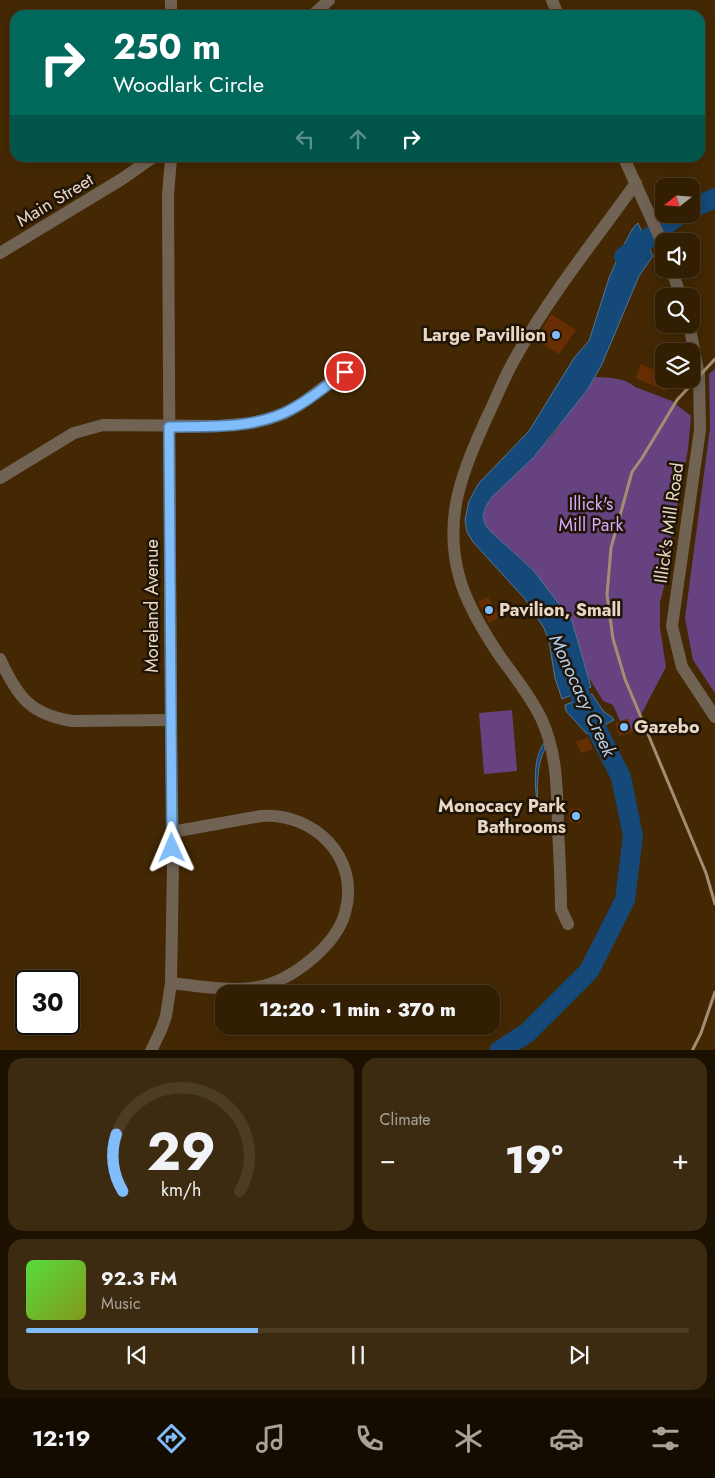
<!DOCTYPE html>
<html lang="en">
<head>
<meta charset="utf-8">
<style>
	body { margin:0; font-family:Jost,sans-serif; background:#3d2b11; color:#f1f3f6; height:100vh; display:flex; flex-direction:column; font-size:19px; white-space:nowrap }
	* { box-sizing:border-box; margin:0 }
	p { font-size:16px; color:#a8a299 }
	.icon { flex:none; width:28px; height:28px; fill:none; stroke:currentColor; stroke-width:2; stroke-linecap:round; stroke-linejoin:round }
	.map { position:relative; height:1050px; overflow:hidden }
	.sheet { display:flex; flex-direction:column; gap:8px; padding:8px; background:#1c1001; flex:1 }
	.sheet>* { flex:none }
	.guide { position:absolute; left:10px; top:10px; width:695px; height:152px; border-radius:15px; box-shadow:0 2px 12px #0003,0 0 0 1px #4d3c24; background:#00695c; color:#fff; overflow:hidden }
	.needle { width:32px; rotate:253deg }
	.controls { position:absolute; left:655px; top:178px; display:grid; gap:10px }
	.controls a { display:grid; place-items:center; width:45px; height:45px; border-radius:10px; background:#321e02; box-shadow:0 2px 12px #0003,0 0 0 1px #4d3c24; font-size:25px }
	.speed { position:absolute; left:15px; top:970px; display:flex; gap:10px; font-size:25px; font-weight:700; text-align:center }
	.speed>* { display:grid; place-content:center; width:65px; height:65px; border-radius:50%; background:#321e02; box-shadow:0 2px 12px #0003,0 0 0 1px #4d3c24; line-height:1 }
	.speed .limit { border:2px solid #111; border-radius:8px; background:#fff; color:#111 }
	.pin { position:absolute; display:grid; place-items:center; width:42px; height:42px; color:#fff; margin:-21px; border:2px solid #fff; border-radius:50%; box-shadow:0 1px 5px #0007 }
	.me { position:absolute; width:55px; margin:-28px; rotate:359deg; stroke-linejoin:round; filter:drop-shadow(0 0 4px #0008) }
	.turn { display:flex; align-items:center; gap:18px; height:105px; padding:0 20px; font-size:22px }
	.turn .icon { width:65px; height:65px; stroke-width:2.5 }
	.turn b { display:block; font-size:35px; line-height:42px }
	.lanes { display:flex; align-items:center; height:48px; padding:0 20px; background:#0003; justify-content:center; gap:25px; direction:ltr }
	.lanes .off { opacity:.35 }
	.big { font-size:38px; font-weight:800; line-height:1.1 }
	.sheet .tile { flex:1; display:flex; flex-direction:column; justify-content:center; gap:8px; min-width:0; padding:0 18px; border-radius:15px; background:#3d2b11 }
	.sheet .dial { align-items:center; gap:0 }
	.dial svg { height:130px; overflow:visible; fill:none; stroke:#4d3c24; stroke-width:7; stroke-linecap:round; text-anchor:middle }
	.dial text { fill:#f1f3f6; stroke:none }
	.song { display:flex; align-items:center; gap:15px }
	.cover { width:60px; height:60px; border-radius:8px; background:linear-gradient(135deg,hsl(110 70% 55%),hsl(70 70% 35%)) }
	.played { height:5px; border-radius:2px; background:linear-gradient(90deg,#81bdfa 35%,#4d3c24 35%) }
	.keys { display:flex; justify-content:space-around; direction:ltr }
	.heat { display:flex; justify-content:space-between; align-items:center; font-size:28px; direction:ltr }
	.sheet .tiles { flex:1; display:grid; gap:8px; grid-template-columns:1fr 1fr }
	.tile:last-child { grid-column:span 2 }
	.trip { position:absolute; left:215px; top:985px; width:285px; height:50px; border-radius:15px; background:#321e02; box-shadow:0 2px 12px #0003,0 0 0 1px #4d3c24; font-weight:800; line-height:50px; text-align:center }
	.menu { display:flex; height:80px; justify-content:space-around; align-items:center; background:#140c01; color:#a8a299 }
	.menu .icon { width:35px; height:35px }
	.menu .active { color:#81bdfa }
	.menu b { font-size:22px; color:#f1f3f6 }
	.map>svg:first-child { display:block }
	.green { fill:#674281 }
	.water { fill:#154979; stroke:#547490 }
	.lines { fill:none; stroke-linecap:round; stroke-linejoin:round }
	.river { stroke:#154979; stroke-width:20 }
	.building { fill:#672e03 }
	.minor { stroke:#706354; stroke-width:12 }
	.tertiary { stroke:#706354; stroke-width:12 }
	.rail { stroke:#a38e74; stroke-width:3 }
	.route-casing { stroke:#547ba2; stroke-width:12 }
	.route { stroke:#81bdfa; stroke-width:9 }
	.poi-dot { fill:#81bdfa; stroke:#201406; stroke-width:2 }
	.labels { text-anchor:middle; stroke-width:5; stroke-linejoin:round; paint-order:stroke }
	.street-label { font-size:18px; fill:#e8d7c5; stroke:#201406 }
	.poi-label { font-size:18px; font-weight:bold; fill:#e8d7c5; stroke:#201406; text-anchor:end }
	.park-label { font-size:18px; fill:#d6a9f9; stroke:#201406 }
	.water-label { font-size:19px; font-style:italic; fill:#b0d1f4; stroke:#201406 }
</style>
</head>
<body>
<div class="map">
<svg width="715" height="1051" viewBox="0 0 715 1051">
	<rect width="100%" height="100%" fill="#432803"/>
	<!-- green -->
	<g class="green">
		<path d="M 715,369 L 715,693 L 693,660 L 685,618 L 710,428 L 709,374 Z"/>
		<path d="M 595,377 C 609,378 624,377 635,387 L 672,401 L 691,416 L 688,449 L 680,495 L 672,524 L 670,564 L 660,602 L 660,628 L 666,667 L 632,732 L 628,719 L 620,721 L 613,705 L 603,701 L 588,676 L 572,623 L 533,570 L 490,531 L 485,524 L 483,516 L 486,506 L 492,497 L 527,463 L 553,435 L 566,416 L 586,392 Z"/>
		<path d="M 512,710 L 517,771 L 484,774 L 479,713 Z"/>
	</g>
	<!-- water -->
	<g class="water">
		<path d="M 638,223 L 653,256 L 639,276 L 602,364 L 588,389 L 534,457 L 492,497 L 486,506 L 483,516 L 485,524 L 490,531 L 533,570 L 572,621 L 591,687 L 562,699 L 555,678 L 549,641 L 544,628 L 525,599 L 473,542 L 467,532 L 465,520 L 469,501 L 479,483 L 529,431 L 574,358 L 589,341 L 609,278 L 622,248 L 633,228 Z"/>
		<path d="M 592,694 L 604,712 L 612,717 L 614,720 L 587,734 L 566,711 L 565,705 Z"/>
		<path d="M 544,743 L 545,749 C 536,763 537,793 538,809 C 535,789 532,760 544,743 Z"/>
	</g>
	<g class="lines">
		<!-- river -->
		<g class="river">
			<path d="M 691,209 L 715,198"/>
			<path d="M 624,257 L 680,214"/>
			<path d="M 499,1051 L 527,1033 L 589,971 L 625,900 L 633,836 L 621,777 L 584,704 L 569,668"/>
		</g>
	</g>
	<!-- building -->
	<g class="building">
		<path d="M 551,314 L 576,330 L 559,354 L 536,340 Z"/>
		<path d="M 641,364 L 664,374 L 664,379 L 671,379 L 665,391 L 636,378 Z"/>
		<path d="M 488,597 L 500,617 L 489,623 L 478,602 Z"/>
		<path d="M 628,719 L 632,732 L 619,736 L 615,723 Z"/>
		<path d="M 588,737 L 593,749 L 581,753 L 576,742 Z"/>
		<path d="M 570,809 L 582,810 L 581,823 L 569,822 Z"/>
	</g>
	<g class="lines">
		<!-- minor -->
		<g class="minor">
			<path d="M 171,0 L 171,15"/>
			<path d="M 313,15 L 329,0"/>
			<path d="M 0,253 L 122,179 L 152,158"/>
			<path d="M 0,478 L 74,433 L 103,425 L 218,426 L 252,423 L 268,419 L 285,413 L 301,404 L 345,371"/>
			<path d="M 0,659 C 17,696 30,715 73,721 L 171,720"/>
			<path d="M 568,924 L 561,909 C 561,881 559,853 558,825 C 557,788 557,752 541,718 C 530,695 514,676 499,655 C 483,631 466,603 459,576 C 443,516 463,471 487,417 C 497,397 505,375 517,355 C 551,294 595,240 636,183"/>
			<path d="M 171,983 C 198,986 232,992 258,987 C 291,981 336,946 345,913 C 361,858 314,812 261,816 L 172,832"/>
			<path d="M 151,1051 L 161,1030 L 166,1016 L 171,983 L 173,864 L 171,738 L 168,195 L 171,158"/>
		</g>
		<!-- tertiary -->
		<g class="tertiary">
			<path d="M 552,0 L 558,15"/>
			<path d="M 624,158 L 664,247"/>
			<path d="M 671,269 L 681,296"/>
			<path d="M 689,324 L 699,375 L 700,430 L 672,626 L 682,667 L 715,717"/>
		</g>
		<!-- rail -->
		<g class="rail">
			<path d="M 715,359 L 677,400 L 642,458 L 632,472 L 611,548 L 607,595 L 613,639 L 625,679 L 706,873 L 715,904"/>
			<path d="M 692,1051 L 701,1033 L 715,992"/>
		</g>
	</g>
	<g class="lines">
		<defs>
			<path id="route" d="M 172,848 L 169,427 C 208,426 248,429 284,413 C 306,403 326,386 345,372"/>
		</defs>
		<!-- route casing -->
		<use href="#route" class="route-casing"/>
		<!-- route -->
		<use href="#route" class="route"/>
	</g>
	<!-- markers -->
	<g class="poi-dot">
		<circle cx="556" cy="335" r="5"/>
		<circle cx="489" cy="610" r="5"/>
		<circle cx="624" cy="727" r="5"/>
		<circle cx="576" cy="816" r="5"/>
	</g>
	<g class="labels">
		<!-- street labels -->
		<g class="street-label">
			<text transform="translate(55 200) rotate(-31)" y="6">Main Street</text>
			<text transform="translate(669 523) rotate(-82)" y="6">Illick's Mill Road</text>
			<text transform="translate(152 606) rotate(-90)" y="6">Moreland Avenue</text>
		</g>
		<!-- poi labels -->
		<g class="poi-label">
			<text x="546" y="341">Large Pavillion</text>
			<text x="499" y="616" text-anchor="start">Pavilion, Small</text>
			<text x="634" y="733" text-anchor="start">Gazebo</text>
			<text x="566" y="812">Monocacy Park<tspan x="566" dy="21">Bathrooms</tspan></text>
		</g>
		<!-- park labels -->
		<g class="park-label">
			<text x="591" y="510">Illick's<tspan x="591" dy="21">Mill Park</tspan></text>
		</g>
		<!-- water labels -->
		<g class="water-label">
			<text transform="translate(583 695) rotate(65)" y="7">Monocacy Creek</text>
		</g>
	</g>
</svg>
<div class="controls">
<a><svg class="needle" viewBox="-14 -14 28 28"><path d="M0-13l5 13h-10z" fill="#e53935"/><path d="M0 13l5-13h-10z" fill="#a8a299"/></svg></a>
<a><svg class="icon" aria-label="sound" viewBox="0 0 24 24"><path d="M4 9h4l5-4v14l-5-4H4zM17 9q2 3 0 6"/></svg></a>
<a><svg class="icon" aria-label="search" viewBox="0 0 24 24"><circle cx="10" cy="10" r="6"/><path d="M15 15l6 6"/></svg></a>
<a><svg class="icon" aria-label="layers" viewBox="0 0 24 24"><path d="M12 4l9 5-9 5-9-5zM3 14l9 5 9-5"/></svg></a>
</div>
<div class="speed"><div class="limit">30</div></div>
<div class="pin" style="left:345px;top:372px;background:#d93025"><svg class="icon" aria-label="arrive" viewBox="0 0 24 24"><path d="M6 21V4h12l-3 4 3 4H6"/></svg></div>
<svg class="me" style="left:172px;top:848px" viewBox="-20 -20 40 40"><path d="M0-17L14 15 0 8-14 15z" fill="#81bdfa" stroke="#fff" stroke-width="4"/></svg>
<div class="trip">12:20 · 1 min · 370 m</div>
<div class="guide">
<div class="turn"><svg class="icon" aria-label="right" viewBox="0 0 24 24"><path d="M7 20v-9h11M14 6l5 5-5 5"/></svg><div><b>250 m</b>Woodlark Circle</div></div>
<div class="lanes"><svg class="icon off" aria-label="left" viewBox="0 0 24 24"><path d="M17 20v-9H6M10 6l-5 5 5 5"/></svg><svg class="icon off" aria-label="ahead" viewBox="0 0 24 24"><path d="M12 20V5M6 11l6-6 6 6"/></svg><svg class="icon" aria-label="right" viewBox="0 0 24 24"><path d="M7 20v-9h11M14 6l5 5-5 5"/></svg></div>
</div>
</div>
<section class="sheet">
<div class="tiles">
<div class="tile dial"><svg viewBox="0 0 100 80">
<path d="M14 69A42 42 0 1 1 86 69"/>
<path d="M14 69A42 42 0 0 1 10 34" stroke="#81bdfa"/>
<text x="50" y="56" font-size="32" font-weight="700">29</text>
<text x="50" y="72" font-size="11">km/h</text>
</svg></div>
<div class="tile"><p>Climate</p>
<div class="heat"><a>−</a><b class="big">19°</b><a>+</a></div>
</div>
<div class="tile">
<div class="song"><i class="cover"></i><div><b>92.3 FM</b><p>Music</p></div></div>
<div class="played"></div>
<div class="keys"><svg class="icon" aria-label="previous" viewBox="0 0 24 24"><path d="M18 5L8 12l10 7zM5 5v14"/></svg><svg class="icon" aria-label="pause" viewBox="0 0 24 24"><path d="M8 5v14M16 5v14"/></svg><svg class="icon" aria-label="next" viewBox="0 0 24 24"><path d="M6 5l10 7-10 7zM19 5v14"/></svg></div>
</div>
</div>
</section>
<nav class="menu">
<b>12:19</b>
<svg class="icon active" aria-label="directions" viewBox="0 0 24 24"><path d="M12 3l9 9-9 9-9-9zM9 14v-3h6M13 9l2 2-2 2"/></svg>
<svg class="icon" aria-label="music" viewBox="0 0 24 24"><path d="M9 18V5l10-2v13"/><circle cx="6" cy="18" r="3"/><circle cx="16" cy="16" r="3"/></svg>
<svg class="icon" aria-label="phone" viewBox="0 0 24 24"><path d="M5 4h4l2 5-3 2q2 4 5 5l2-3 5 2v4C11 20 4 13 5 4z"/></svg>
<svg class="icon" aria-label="climate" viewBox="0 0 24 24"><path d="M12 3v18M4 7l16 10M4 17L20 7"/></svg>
<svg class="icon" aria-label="car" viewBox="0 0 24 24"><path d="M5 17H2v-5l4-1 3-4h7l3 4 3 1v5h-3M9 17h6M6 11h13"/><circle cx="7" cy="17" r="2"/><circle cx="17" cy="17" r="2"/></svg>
<svg class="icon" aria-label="filters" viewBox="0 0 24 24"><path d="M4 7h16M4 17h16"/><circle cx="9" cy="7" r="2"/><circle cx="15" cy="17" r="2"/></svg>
</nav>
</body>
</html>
